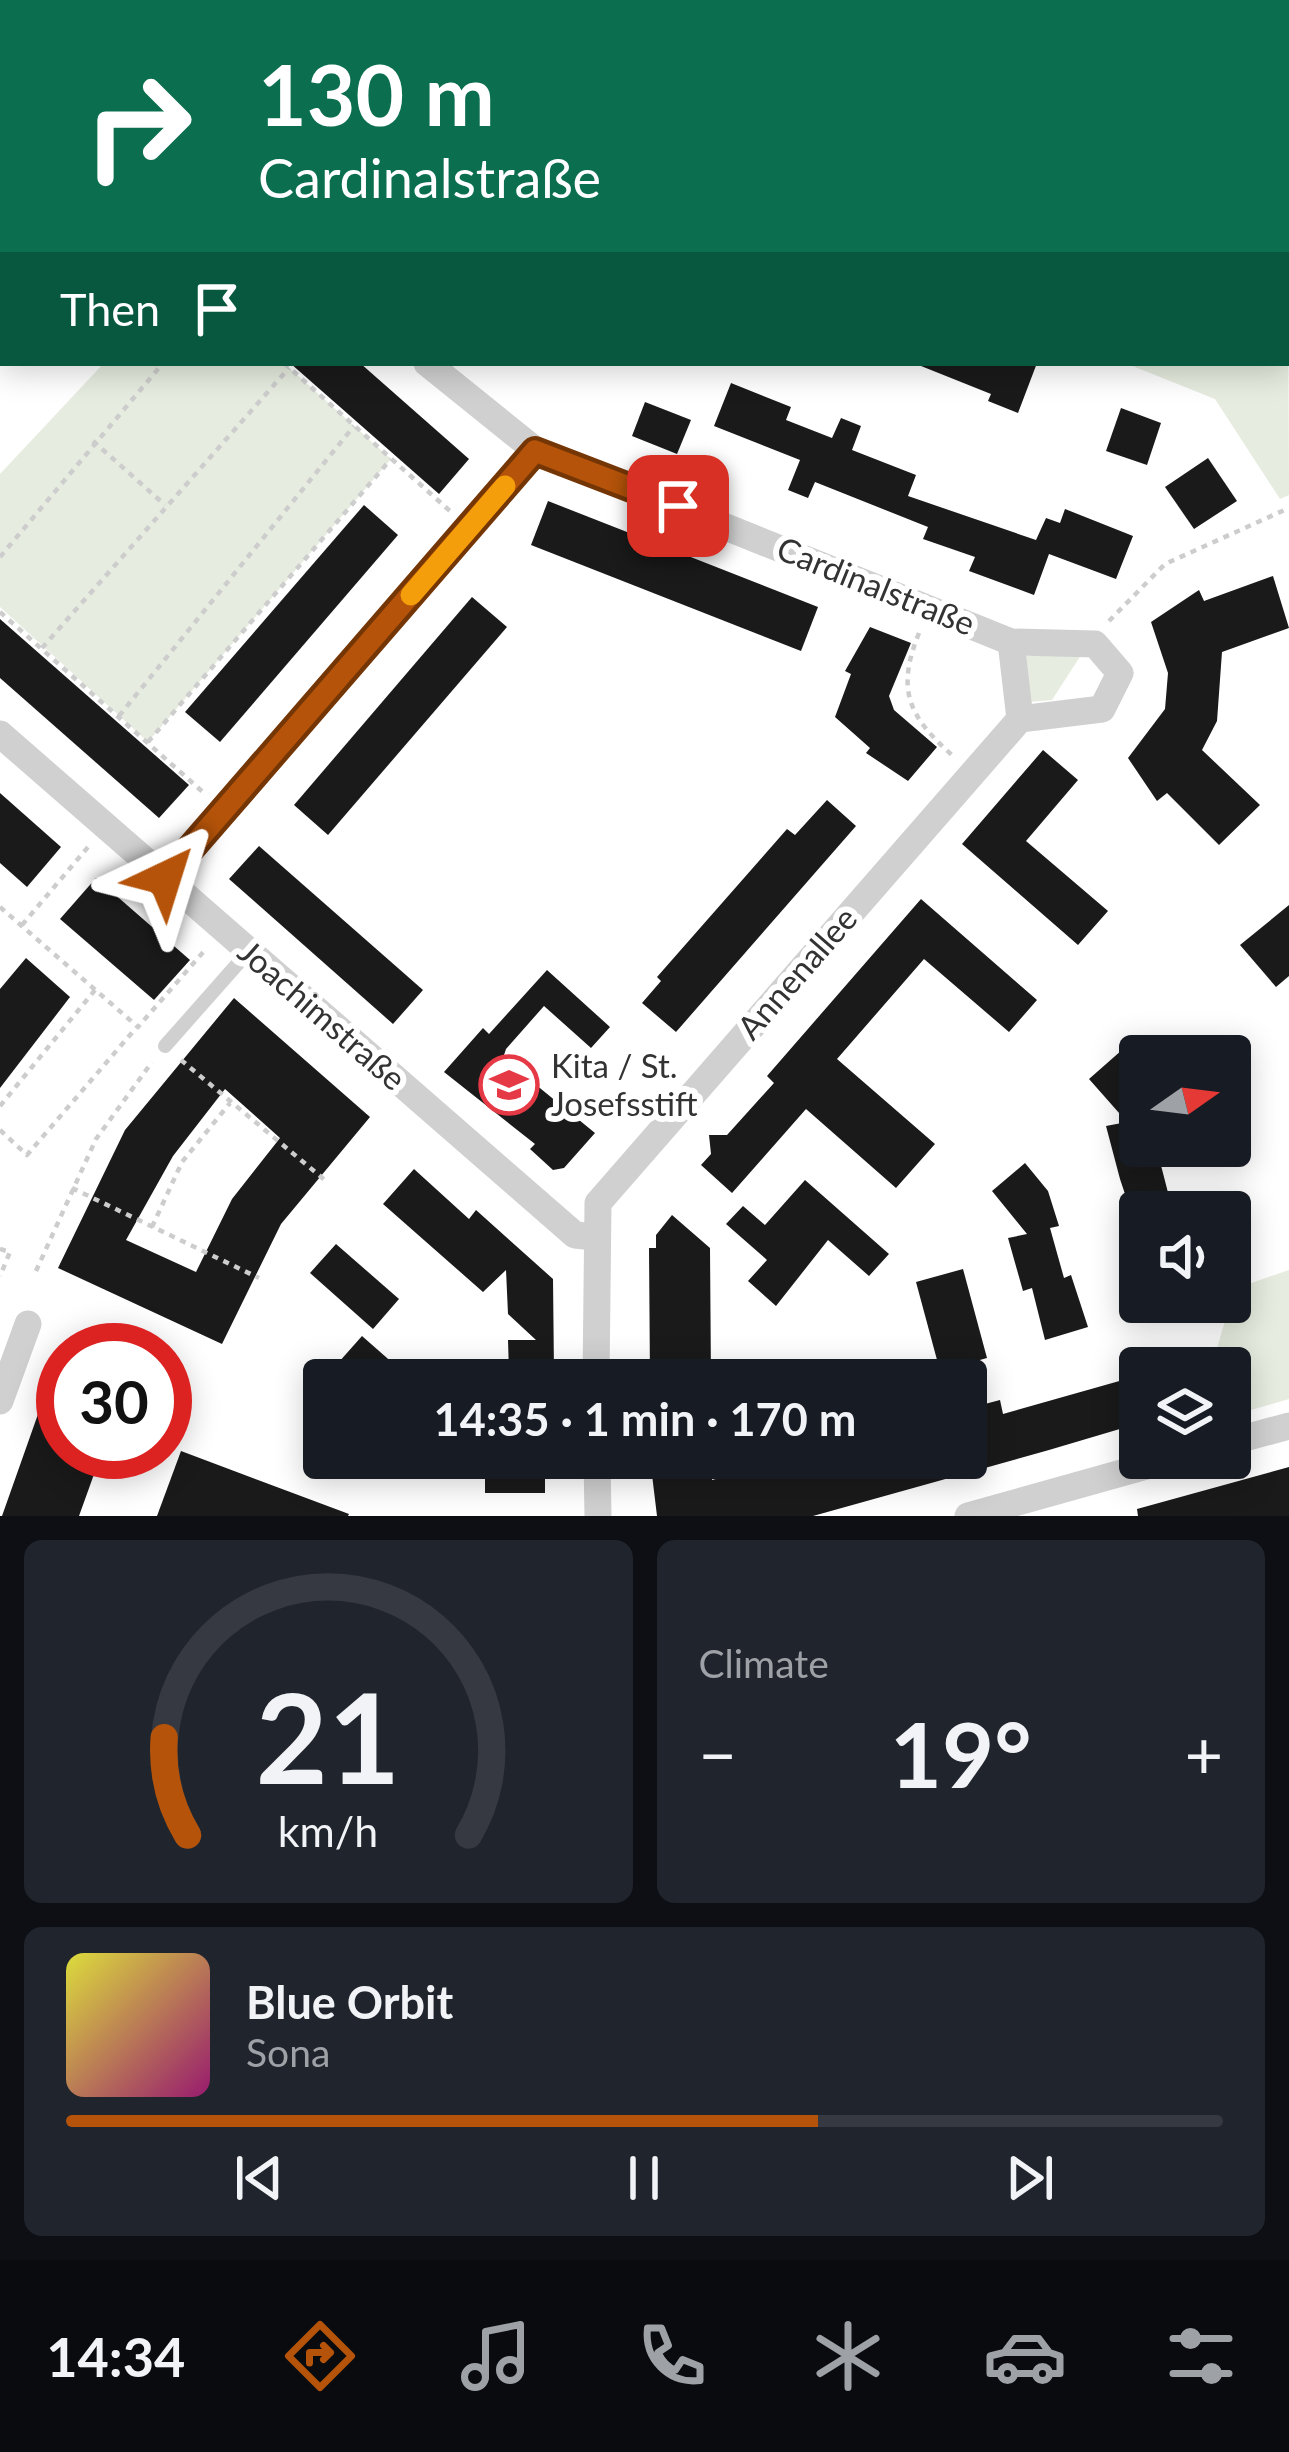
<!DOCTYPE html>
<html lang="en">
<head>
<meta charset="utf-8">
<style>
	body { margin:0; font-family:Lato,sans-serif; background:#20242c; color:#f1f3f6; height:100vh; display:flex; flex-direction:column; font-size:45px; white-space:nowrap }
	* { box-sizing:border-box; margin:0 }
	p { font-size:39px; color:#9ea1a6 }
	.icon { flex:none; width:66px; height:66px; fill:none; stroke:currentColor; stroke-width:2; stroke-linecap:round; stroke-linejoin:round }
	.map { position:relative; height:1516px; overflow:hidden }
	.side { display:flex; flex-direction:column; gap:24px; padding:24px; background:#0d0f14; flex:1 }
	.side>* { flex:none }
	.hud { position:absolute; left:0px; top:0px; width:1290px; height:366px; box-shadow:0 6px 30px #0003; background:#0b6e4f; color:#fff; overflow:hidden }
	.needle { width:78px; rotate:76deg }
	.controls { position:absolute; left:1119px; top:1035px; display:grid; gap:24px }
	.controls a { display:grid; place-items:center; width:132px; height:132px; border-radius:12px; background:#171b24; box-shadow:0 6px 30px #0003; font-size:60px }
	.speed { position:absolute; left:36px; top:1323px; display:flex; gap:24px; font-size:60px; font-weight:700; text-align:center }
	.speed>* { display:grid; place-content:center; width:156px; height:156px; border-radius:50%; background:#171b24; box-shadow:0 6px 30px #0003; line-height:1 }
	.speed .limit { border:18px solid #d22; background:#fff; color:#111 }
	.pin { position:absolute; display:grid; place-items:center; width:102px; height:102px; color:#fff; margin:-51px; border-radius:24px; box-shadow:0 6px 18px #0006 }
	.me { position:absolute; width:132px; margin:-66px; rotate:41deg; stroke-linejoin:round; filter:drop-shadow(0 0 9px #0008) }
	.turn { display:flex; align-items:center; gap:42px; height:252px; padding:0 60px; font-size:54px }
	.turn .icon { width:156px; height:156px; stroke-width:2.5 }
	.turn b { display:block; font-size:84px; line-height:102px }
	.then { display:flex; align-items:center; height:114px; padding:0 60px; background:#0003; gap:24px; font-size:45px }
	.big { font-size:90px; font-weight:700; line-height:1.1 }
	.side .card { flex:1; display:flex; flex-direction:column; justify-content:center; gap:18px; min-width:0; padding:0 42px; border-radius:18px; background:#20242c }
	.side .dial { align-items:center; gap:0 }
	.dial svg { height:312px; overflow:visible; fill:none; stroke:#363941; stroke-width:7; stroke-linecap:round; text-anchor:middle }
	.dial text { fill:#f1f3f6; stroke:none }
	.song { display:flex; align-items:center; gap:36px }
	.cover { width:144px; height:144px; border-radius:18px; background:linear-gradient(135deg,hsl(60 70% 55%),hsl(320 70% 35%)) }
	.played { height:12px; border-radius:6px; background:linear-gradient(90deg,#b45309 65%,#363941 65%) }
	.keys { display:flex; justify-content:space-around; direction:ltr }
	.heat { display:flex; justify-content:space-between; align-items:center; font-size:66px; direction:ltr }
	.side .tiles { flex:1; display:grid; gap:24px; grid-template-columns:1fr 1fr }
	.card:last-child { grid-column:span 2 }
	.trip { position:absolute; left:303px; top:1359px; width:684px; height:120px; border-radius:12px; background:#171b24; box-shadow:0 6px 30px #0003; font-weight:700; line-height:120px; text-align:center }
	.dock { display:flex; height:192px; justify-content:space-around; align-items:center; background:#090b0e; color:#9ea1a6 }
	.dock .icon { width:84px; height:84px }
	.dock .on { color:#b45309 }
	.dock b { font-size:54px; color:#f1f3f6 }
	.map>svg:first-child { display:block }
	.green { fill:#e6ecdf }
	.building { fill:#1a1a1a; fill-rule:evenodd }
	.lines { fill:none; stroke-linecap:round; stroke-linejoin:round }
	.path { stroke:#cdcdcd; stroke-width:4.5; stroke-dasharray:6 6; stroke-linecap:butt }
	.lane { stroke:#d0d0d0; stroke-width:14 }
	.street { stroke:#d0d0d0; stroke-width:27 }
	.secondary { stroke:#bdbdbd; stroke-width:39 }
	.tram { stroke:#888; stroke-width:3 }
	.route-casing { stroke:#753606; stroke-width:30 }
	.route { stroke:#b45309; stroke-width:21 }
	.slow { stroke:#f59e0b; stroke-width:21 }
	.labels { text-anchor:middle; stroke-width:12; stroke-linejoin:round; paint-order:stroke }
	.street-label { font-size:33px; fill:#333; stroke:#fff }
	.poi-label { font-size:33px; fill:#333; stroke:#fff; text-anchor:start }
</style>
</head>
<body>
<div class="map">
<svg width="1289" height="1516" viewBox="0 0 1289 1516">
	<rect width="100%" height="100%" fill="#fff"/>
	<!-- green -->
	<g class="green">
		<path d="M 836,0 L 1258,0 L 1261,3 L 833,3 Z"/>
		<path d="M 1287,33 L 1289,495 L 1280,499 L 1215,399 L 1125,363 L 1287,363 Z"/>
		<path d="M 104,363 L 284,363 L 391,459 L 148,742 L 0,607 L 0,474 Z"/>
		<path d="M 1081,655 L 1052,700 L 1029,702 L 1023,656 Z"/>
		<path d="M 1289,1270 L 1289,1399 L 1230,1416 L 1230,1368 L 1189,1368 L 1216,1352 L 1234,1289 Z"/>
	</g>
	<!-- building -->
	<g class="building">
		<path d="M 290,363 L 360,363 L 469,459 L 439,494 Z"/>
		<path d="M 1011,363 L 1037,363 L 1018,413 L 988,401 L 991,394 L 916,364 Z"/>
		<path d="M 731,383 L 791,407 L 786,420 L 832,438 L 841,418 L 861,426 L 852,450 L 916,475 L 908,496 L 1036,540 L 1046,518 L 1060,523 L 1065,509 L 1133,536 L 1116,579 L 1049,554 L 1034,595 L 969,571 L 975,557 L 923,539 L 928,527 L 815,482 L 808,498 L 788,490 L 800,460 L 714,426 Z"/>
		<path d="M 645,402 L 691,420 L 677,454 L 632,436 Z"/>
		<path d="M 1121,408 L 1161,423 L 1147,465 L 1106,451 Z"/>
		<path d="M 1208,458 L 1237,501 L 1194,529 L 1165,487 Z"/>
		<path d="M 548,501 L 818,607 L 801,651 L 531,545 Z"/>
		<path d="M 364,505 L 398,535 L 220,742 L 185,712 Z"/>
		<path d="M 1273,576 L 1289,628 L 1222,652 L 1217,721 L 1202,750 L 1260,805 L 1219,845 L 1167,793 L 1157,801 L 1128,758 L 1165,709 L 1168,673 L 1151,622 L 1199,590 L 1204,601 Z"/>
		<path d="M 472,597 L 507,627 L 328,835 L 294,805 Z"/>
		<path d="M 0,619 L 189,785 L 159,818 L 0,678 Z"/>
		<path d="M 870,627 L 911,643 L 889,696 L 894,710 L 937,747 L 908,781 L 866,753 L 870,748 L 835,717 L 851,674 L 845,671 Z"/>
		<path d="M 1043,750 L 1078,780 L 1026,841 L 1108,911 L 1078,945 L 962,844 Z"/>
		<path d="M 0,793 L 61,847 L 27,887 L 0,863 Z"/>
		<path d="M 827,800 L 856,826 L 676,1032 L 642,1003 L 661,981 L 657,977 L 787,829 L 795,835 Z"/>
		<path d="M 259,846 L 423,990 L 393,1024 L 229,879 Z"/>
		<path d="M 96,878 L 190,960 L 154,1000 L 60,919 Z"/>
		<path d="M 921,899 L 1037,1000 L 1009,1032 L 924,959 L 837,1059 L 935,1144 L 896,1188 L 806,1109 L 732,1193 L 701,1165 L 711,1154 L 709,1135 L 727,1135 L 774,1083 L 767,1076 Z"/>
		<path d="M 1289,905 L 1289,976 L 1276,987 L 1240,945 Z"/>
		<path d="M 26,958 L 70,997 L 0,1088 L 0,989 Z"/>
		<path d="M 547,970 L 610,1027 L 591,1048 L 544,1006 L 506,1049 L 503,1058 L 595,1133 L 564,1168 L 553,1170 L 530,1149 L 535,1144 L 444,1072 L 483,1028 L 489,1034 Z"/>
		<path d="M 234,998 L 370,1117 L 281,1224 L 222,1344 L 58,1268 L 125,1130 ZM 225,1089 L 280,1138 L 232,1199 L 196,1272 L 126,1240 L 173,1156 Z"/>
		<path d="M 1122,1050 L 1140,1069 L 1140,1146 L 1156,1146 L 1173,1212 L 1131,1212 L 1120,1179 L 1106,1126 L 1127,1122 L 1089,1079 Z"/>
		<path d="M 1025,1163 L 1048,1191 L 1059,1226 L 1050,1228 L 1064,1278 L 1071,1275 L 1088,1327 L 1045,1340 L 1032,1288 L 1023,1291 L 1008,1238 L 1027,1234 L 992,1191 Z"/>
		<path d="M 414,1169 L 469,1219 L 476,1210 L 553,1279 L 554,1373 L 509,1373 L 508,1340 L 536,1340 L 508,1314 L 506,1270 L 483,1292 L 383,1204 Z"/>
		<path d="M 805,1180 L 889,1254 L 869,1276 L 828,1240 L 776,1306 L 748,1281 L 767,1260 L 726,1224 L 743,1206 L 765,1225 Z"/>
		<path d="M 672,1215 L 710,1248 L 711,1380 L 650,1380 L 649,1248 L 656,1248 L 656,1235 Z"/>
		<path d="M 336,1244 L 399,1299 L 373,1329 L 310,1273 Z"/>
		<path d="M 963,1269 L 987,1358 L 940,1371 L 916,1282 Z"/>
		<path d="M 362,1336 L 412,1380 L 323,1380 Z"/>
		<path d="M 1130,1378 L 1140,1423 L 1049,1450 L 813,1516 L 657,1516 L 650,1458 L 712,1458 L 712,1480 L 795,1458 L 966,1458 L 966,1409 L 1000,1400 L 1003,1414 Z"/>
		<path d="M 43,1400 L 63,1408 L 63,1452 L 102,1452 L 79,1516 L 2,1516 Z"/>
		<path d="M 181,1451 L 349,1514 L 348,1516 L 157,1516 Z"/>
		<rect x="485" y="1458" width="60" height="35"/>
		<path d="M 1289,1467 L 1289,1516 L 1138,1516 L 1137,1509 Z"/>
	</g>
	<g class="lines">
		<!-- path -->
		<g class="path">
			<path d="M 1231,0 L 1234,3"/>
			<path d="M 254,3 L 256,0"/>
			<path d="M 1287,56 L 1289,58"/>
			<path d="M 284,363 L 450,511"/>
			<path d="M 93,441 L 165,505"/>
			<path d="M 0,557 L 163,363"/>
			<path d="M 0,612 L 204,793"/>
			<path d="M 1109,621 L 1165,564 L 1289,508"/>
			<path d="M 919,633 C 896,690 908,716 953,756"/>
			<path d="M 42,648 L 289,368"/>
			<path d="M 119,716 L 354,426"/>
			<path d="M 148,742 L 391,459"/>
			<path d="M 0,907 L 138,1027 L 205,950"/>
			<path d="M 22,925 L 88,847"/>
			<path d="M 181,1060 L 326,1181"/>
			<path d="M 0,1106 L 95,990"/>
			<path d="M 0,1130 L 27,1155 L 136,1028"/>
			<path d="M 72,1188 L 259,1278"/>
			<path d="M 152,1227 L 182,1162 L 230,1103"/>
			<path d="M 0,1249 L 10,1252 L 0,1276"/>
			<path d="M 36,1271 L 96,1139 L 152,1062"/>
		</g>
		<!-- lane -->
		<path class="lane" d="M 165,1046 L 249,951"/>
		<!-- street -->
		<g class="street">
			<path d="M 427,363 L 535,450 L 1011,642 L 1095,644 L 1120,673 L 1102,709 L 1020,719"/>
			<path d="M 1011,642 L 1020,719"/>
			<path d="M 0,734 L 575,1235 L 595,1237"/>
			<path d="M 165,878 L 535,450"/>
			<path d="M 596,1380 L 598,1203 L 1020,719"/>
			<path d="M 0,1401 L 28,1324"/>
			<path d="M 1230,1442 L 1289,1426"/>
			<path d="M 597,1458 L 598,1516"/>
			<path d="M 968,1516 L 1175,1458"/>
		</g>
		<!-- secondary -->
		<g class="secondary">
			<path d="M 57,3 L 59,0"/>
			<path d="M 127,3 L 130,0"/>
			<path d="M 0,67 L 3,63"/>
			<path d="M 0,145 L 3,142"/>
		</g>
		<!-- tram -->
		<g class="tram">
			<path d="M 100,3 L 103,0"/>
			<path d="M 0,98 L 3,95"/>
		</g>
	</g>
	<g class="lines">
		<defs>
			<path id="route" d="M 165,878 L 535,451 L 678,506"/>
		</defs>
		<!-- route casing -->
		<use href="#route" class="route-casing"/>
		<!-- route -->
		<use href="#route" class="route"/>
		<!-- slow -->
		<path class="slow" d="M 411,595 L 505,486"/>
	</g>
	<!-- icons -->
	<defs>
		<symbol id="school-ring" viewBox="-11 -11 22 22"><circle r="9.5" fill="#fff" stroke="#e63946" stroke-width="1.5"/><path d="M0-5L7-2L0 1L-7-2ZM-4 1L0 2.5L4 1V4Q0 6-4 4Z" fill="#e63946"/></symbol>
	</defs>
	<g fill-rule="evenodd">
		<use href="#school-ring" x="476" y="1052" width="66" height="66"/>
	</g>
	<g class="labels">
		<!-- street labels -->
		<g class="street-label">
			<text transform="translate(876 586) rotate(22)" y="12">Cardinalstraße</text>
			<text transform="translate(797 973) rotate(-49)" y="12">Annenallee</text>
			<text transform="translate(322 1015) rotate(41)" y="12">Joachimstraße</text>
		</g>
		<!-- poi labels -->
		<g class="poi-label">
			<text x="551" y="1078">Kita / St.<tspan x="551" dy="38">Josefsstift</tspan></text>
		</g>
	</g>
</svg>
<div class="controls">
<a><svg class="needle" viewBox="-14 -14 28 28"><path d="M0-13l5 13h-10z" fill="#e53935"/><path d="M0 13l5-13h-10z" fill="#9ea1a6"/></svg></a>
<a><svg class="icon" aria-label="sound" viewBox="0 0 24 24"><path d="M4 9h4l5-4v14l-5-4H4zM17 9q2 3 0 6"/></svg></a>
<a><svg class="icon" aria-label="layers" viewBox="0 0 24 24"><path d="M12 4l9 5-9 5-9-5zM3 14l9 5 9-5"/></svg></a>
</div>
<div class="speed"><div class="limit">30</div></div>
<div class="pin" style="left:678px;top:506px;background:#d93025"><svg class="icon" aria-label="arrive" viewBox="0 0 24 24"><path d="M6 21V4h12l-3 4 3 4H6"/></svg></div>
<svg class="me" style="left:165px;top:878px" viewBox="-20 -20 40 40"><path d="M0-17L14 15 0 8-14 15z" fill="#b45309" stroke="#fff" stroke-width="4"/></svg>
<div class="trip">14:35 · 1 min · 170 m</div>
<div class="hud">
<div class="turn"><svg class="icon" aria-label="right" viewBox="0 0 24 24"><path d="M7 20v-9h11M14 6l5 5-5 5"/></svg><div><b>130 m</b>Cardinalstraße</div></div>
<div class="then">Then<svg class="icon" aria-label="arrive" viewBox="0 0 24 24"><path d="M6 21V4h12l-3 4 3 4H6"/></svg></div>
</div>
</div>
<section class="side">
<div class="tiles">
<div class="card dial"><svg viewBox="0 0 100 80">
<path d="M14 69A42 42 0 1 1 86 69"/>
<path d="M14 69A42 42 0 0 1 8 44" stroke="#b45309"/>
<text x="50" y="56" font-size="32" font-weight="700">21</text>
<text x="50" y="72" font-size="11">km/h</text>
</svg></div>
<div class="card"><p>Climate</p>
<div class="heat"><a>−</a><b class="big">19°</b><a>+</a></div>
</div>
<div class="card">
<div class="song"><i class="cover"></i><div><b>Blue Orbit</b><p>Sona</p></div></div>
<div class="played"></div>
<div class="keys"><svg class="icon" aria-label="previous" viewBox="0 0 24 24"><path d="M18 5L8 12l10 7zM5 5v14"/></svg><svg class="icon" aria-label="pause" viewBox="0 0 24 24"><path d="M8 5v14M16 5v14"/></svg><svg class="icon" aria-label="next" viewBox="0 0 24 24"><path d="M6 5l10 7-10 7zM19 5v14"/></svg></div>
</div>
</div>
</section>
<nav class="dock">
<b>14:34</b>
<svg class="icon on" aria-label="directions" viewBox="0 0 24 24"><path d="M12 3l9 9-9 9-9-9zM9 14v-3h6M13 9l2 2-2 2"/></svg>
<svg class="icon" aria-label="music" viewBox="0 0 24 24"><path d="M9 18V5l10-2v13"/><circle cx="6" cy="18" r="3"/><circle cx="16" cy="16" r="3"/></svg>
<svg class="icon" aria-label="phone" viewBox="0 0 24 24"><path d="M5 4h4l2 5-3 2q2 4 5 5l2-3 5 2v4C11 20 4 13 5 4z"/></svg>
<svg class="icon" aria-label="climate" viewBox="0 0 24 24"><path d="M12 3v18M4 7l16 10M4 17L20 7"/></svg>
<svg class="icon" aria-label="car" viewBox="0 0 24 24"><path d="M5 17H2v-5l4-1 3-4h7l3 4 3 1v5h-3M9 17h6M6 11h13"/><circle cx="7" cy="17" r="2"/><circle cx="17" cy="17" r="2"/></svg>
<svg class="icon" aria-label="filters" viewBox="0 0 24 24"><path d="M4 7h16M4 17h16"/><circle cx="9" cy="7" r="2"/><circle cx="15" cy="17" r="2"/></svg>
</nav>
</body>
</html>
